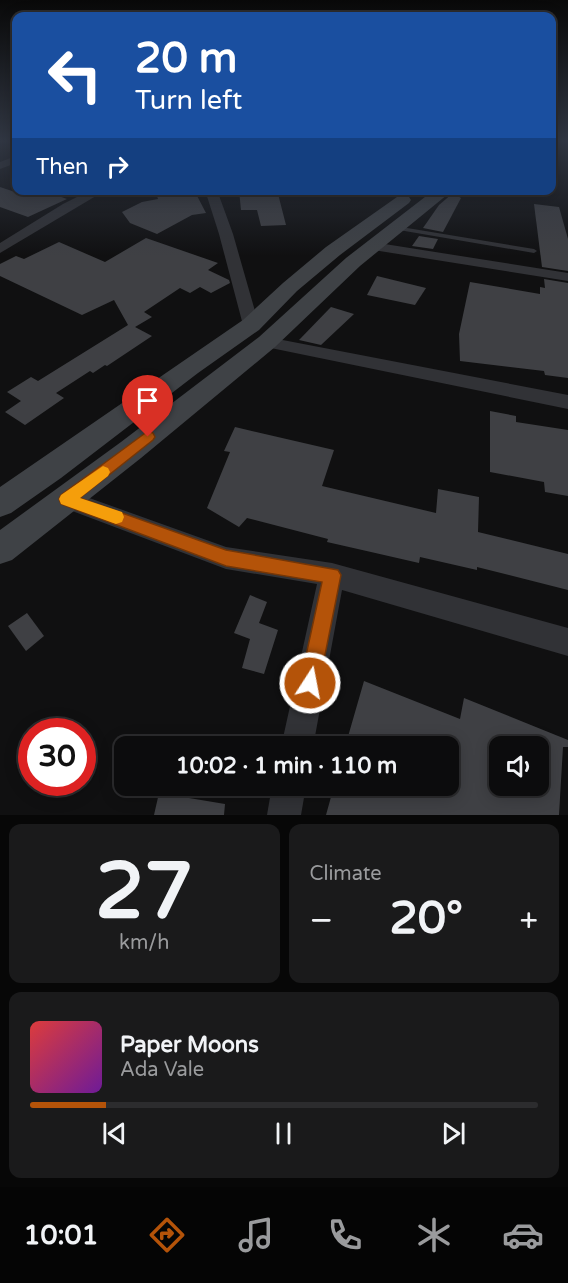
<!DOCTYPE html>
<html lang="en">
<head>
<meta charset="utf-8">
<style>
	body { margin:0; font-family:"Varela Round",sans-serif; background:#1a1a1b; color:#f1f3f6; height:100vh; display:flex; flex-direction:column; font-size:22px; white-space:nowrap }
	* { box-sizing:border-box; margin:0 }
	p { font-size:20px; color:#9a9b9d }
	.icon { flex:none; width:33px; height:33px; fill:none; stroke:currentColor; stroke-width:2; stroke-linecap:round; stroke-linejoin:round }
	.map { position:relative; height:815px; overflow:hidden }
	.drawer { display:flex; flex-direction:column; gap:9px; padding:9px; background:#070707; flex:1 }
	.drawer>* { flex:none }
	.banner { position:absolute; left:12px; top:12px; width:544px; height:183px; border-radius:12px; box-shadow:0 3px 15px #0003,0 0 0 2px #2c2c2e; background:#1a4fa0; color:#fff; overflow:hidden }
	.controls { position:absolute; left:489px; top:736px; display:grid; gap:12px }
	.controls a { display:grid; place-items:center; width:60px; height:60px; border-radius:12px; background:#0c0c0d; box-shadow:0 3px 15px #0003,0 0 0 2px #2c2c2e; font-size:30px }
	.speed { position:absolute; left:18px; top:718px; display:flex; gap:12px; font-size:30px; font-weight:700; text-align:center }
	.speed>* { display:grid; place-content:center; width:78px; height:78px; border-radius:50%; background:#0c0c0d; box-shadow:0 3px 15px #0003,0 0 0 2px #2c2c2e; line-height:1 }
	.speed .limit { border:9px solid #d22; background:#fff; color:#111 }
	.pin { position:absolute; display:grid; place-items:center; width:51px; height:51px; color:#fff; margin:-62px -26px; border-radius:50% 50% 50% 0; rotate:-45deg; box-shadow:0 0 6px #0007 }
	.pin .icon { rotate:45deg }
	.me { position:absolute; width:66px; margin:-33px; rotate:11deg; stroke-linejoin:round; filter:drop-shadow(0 0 4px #0008) }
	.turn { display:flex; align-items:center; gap:21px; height:126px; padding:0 24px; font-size:27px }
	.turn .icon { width:78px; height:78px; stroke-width:2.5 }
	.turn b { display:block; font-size:42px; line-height:51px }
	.then { display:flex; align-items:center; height:57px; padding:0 24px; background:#0003; gap:12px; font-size:22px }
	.big { font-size:45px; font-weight:700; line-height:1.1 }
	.drawer .tile { flex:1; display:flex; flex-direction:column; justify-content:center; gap:9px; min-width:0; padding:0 21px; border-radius:12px; background:#1a1a1b }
	.drawer .dial { align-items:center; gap:0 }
	.dial b { font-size:78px; line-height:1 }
	.song { display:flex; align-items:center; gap:18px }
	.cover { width:72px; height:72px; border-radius:9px; background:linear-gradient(135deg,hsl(0 70% 55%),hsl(280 70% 35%)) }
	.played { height:6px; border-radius:3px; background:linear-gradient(90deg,#b45309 15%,#2c2c2e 15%) }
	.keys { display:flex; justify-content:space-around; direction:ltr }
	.heat { display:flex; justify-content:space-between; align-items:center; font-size:33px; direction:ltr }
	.drawer .tiles { flex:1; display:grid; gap:9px; grid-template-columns:1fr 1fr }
	.tile:last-child { grid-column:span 2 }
	.trip { position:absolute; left:114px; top:736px; width:345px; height:60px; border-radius:12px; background:#0c0c0d; box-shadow:0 3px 15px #0003,0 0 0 2px #2c2c2e; font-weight:700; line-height:60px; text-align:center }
	.menu { display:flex; height:96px; justify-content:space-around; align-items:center; background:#050505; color:#9a9b9d }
	.menu .icon { width:42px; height:42px }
	.menu .selected { color:#b45309 }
	.menu b { font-size:27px; color:#f1f3f6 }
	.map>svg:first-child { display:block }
	.building { fill:#3f4044; fill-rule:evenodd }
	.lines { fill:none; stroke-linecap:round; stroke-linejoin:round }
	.service { fill:#313236; fill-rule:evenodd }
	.minor { fill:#313236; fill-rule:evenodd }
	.secondary { fill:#3f4246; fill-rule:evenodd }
	.route { fill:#b45309; stroke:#753606; stroke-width:1.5 }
	.slow { fill:#f59e0b }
</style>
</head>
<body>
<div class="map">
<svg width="568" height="815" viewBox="0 0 568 815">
	<rect width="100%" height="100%" fill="#101011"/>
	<!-- building -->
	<g class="building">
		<path d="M 0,187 L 27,196 L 42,190 L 67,199 L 28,217 L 0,207 Z"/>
		<path d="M 155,190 L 194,190 L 206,213 L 192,215 L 157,234 L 130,223 L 122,212 L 142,202 L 158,199 Z"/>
		<path d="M 239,190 L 277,190 L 286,225 L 261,226 L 257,210 L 241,210 Z"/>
		<path d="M 453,193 L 461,198 L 443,232 L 423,228 L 439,205 Z"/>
		<path d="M 534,204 L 559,207 L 568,239 L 568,271 L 542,267 Z"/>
		<path d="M 419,236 L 438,239 L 433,249 L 412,246 Z"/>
		<path d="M 146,238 L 218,263 L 208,270 L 229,280 L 230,283 L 211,293 L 200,287 L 190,293 L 180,288 L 144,312 L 152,317 L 135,327 L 152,336 L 107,366 L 105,365 L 93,373 L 90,371 L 56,393 L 64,398 L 25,425 L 5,412 L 21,401 L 7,392 L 31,377 L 38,381 L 128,325 L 114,300 L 82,315 L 0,276 L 0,264 L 16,256 L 24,259 L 59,242 L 105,262 Z"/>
		<path d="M 377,276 L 426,288 L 415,305 L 367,295 Z"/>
		<path d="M 544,279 L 568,283 L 568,378 L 545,375 L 544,371 L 460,361 L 459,334 L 470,282 L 540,294 L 540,287 L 545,288 Z"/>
		<path d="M 331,307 L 354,314 L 321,345 L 299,340 Z"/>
		<path d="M 490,411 L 516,416 L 516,422 L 568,430 L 568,496 L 545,492 L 544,482 L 490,472 Z"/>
		<path d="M 235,427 L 334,450 L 322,486 L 436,513 L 438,489 L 479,497 L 478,532 L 568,554 L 568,590 L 477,567 L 477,570 L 420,557 L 419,563 L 371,552 L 327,542 L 328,539 L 247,518 L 239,527 L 207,508 L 230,452 L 224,451 Z"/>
		<path d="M 250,595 L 267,602 L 259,623 L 278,630 L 264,674 L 242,668 L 250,639 L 234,633 Z"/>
		<path d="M 27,613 L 44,636 L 26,651 L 8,626 Z"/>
		<path d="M 364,681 L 460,719 L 464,698 L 568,740 L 568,747 L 563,747 L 559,815 L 326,815 L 334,786 L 448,786 L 455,747 L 345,747 ZM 500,747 L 538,747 L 538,786 L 500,786 Z"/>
		<path d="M 159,793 L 225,804 L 224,815 L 154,815 Z"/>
	</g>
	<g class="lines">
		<!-- service -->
		<path class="service" d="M 395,226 L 534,249 L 537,251 L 534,253 L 393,229 L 392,228 Z"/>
		<!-- minor -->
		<g class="minor">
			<path d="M 16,156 L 16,163 L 0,169 L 0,162 Z"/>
			<path d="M 91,190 L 106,190 L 0,253 L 0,243 L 63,204 Z"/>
			<path d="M 205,190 L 217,190 L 233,234 L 259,325 L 257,328 L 251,330 L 243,325 L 219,234 Z"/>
			<path d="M 372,242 L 568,273 L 568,281 L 367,249 L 365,246 Z"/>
			<path d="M 267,337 L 568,395 L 568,409 L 261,346 L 258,342 L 261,338 Z"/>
			<path d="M 67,490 L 226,547 L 332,563 L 568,628 L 568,656 L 342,590 L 313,747 L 281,747 L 317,584 L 226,569 L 59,506 L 56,499 L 59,492 Z"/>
			<path d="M 272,786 L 306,786 L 301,815 L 267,815 Z"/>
		</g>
		<!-- secondary -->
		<g class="secondary">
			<path d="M 434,190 L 453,190 L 360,266 L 275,347 L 141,458 L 12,560 L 0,564 L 0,530 L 121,442 L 259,337 L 346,258 Z"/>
			<path d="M 403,195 L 409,197 L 411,200 L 409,203 L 340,255 L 297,291 L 259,330 L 198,373 L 61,478 L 11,513 L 0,517 L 0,487 L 243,320 L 283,283 L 326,247 L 397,197 Z"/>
		</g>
	</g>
	<!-- sky -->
	<linearGradient id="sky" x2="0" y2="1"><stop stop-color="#090909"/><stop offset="0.55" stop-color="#313743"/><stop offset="1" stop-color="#313743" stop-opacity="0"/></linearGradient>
	<rect width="568" height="256" fill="url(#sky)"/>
	<!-- route -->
	<path class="route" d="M 148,431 L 153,433 L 155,437 L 153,440 L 80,498 L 226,550 L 338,570 L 341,575 L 318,690 L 310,693 L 303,690 L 300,683 L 322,582 L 226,566 L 61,504 L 59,499 L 61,495 Z"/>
	<!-- slow -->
	<path class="slow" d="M 103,466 L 108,468 L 110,472 L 108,476 L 80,498 L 122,512 L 124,517 L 122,522 L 116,524 L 61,504 L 59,499 L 61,495 Z"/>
</svg>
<div class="controls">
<a><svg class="icon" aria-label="sound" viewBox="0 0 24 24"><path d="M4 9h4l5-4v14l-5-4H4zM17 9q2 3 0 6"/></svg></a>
</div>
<div class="speed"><div class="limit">30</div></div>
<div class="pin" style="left:148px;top:437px;background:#d93025"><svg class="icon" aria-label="arrive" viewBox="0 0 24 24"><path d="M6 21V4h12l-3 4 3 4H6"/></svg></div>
<svg class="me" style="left:310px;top:683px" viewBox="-20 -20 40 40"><circle r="17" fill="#b45309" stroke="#fff" stroke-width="3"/><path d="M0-11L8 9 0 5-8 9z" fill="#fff"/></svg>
<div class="trip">10:02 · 1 min · 110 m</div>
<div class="banner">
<div class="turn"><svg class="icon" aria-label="left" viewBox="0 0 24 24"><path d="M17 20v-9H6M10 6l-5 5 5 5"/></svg><div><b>20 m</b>Turn left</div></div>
<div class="then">Then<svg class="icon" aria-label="right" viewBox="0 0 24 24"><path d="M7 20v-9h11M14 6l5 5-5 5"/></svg></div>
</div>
</div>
<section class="drawer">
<div class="tiles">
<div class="tile dial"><b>27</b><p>km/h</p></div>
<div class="tile"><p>Climate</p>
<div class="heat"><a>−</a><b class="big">20°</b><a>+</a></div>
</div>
<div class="tile">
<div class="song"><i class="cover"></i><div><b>Paper Moons</b><p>Ada Vale</p></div></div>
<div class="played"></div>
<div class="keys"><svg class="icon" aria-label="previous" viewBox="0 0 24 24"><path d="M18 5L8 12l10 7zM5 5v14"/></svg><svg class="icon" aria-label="pause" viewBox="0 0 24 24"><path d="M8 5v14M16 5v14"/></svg><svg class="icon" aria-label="next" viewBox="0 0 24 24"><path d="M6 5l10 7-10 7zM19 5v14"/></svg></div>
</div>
</div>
</section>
<nav class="menu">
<b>10:01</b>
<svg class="icon selected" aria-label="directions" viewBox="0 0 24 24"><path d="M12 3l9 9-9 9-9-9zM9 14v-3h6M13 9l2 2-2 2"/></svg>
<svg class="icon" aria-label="music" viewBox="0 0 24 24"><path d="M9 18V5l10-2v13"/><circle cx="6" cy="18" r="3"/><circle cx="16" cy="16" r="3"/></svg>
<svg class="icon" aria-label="phone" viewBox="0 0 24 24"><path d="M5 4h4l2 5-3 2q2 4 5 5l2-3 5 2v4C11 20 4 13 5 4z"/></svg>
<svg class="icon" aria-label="climate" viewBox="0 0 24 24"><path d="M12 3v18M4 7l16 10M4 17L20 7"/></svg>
<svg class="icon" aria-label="car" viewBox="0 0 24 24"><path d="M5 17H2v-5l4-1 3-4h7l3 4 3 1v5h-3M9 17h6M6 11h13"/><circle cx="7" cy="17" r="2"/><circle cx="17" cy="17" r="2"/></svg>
</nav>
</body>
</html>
